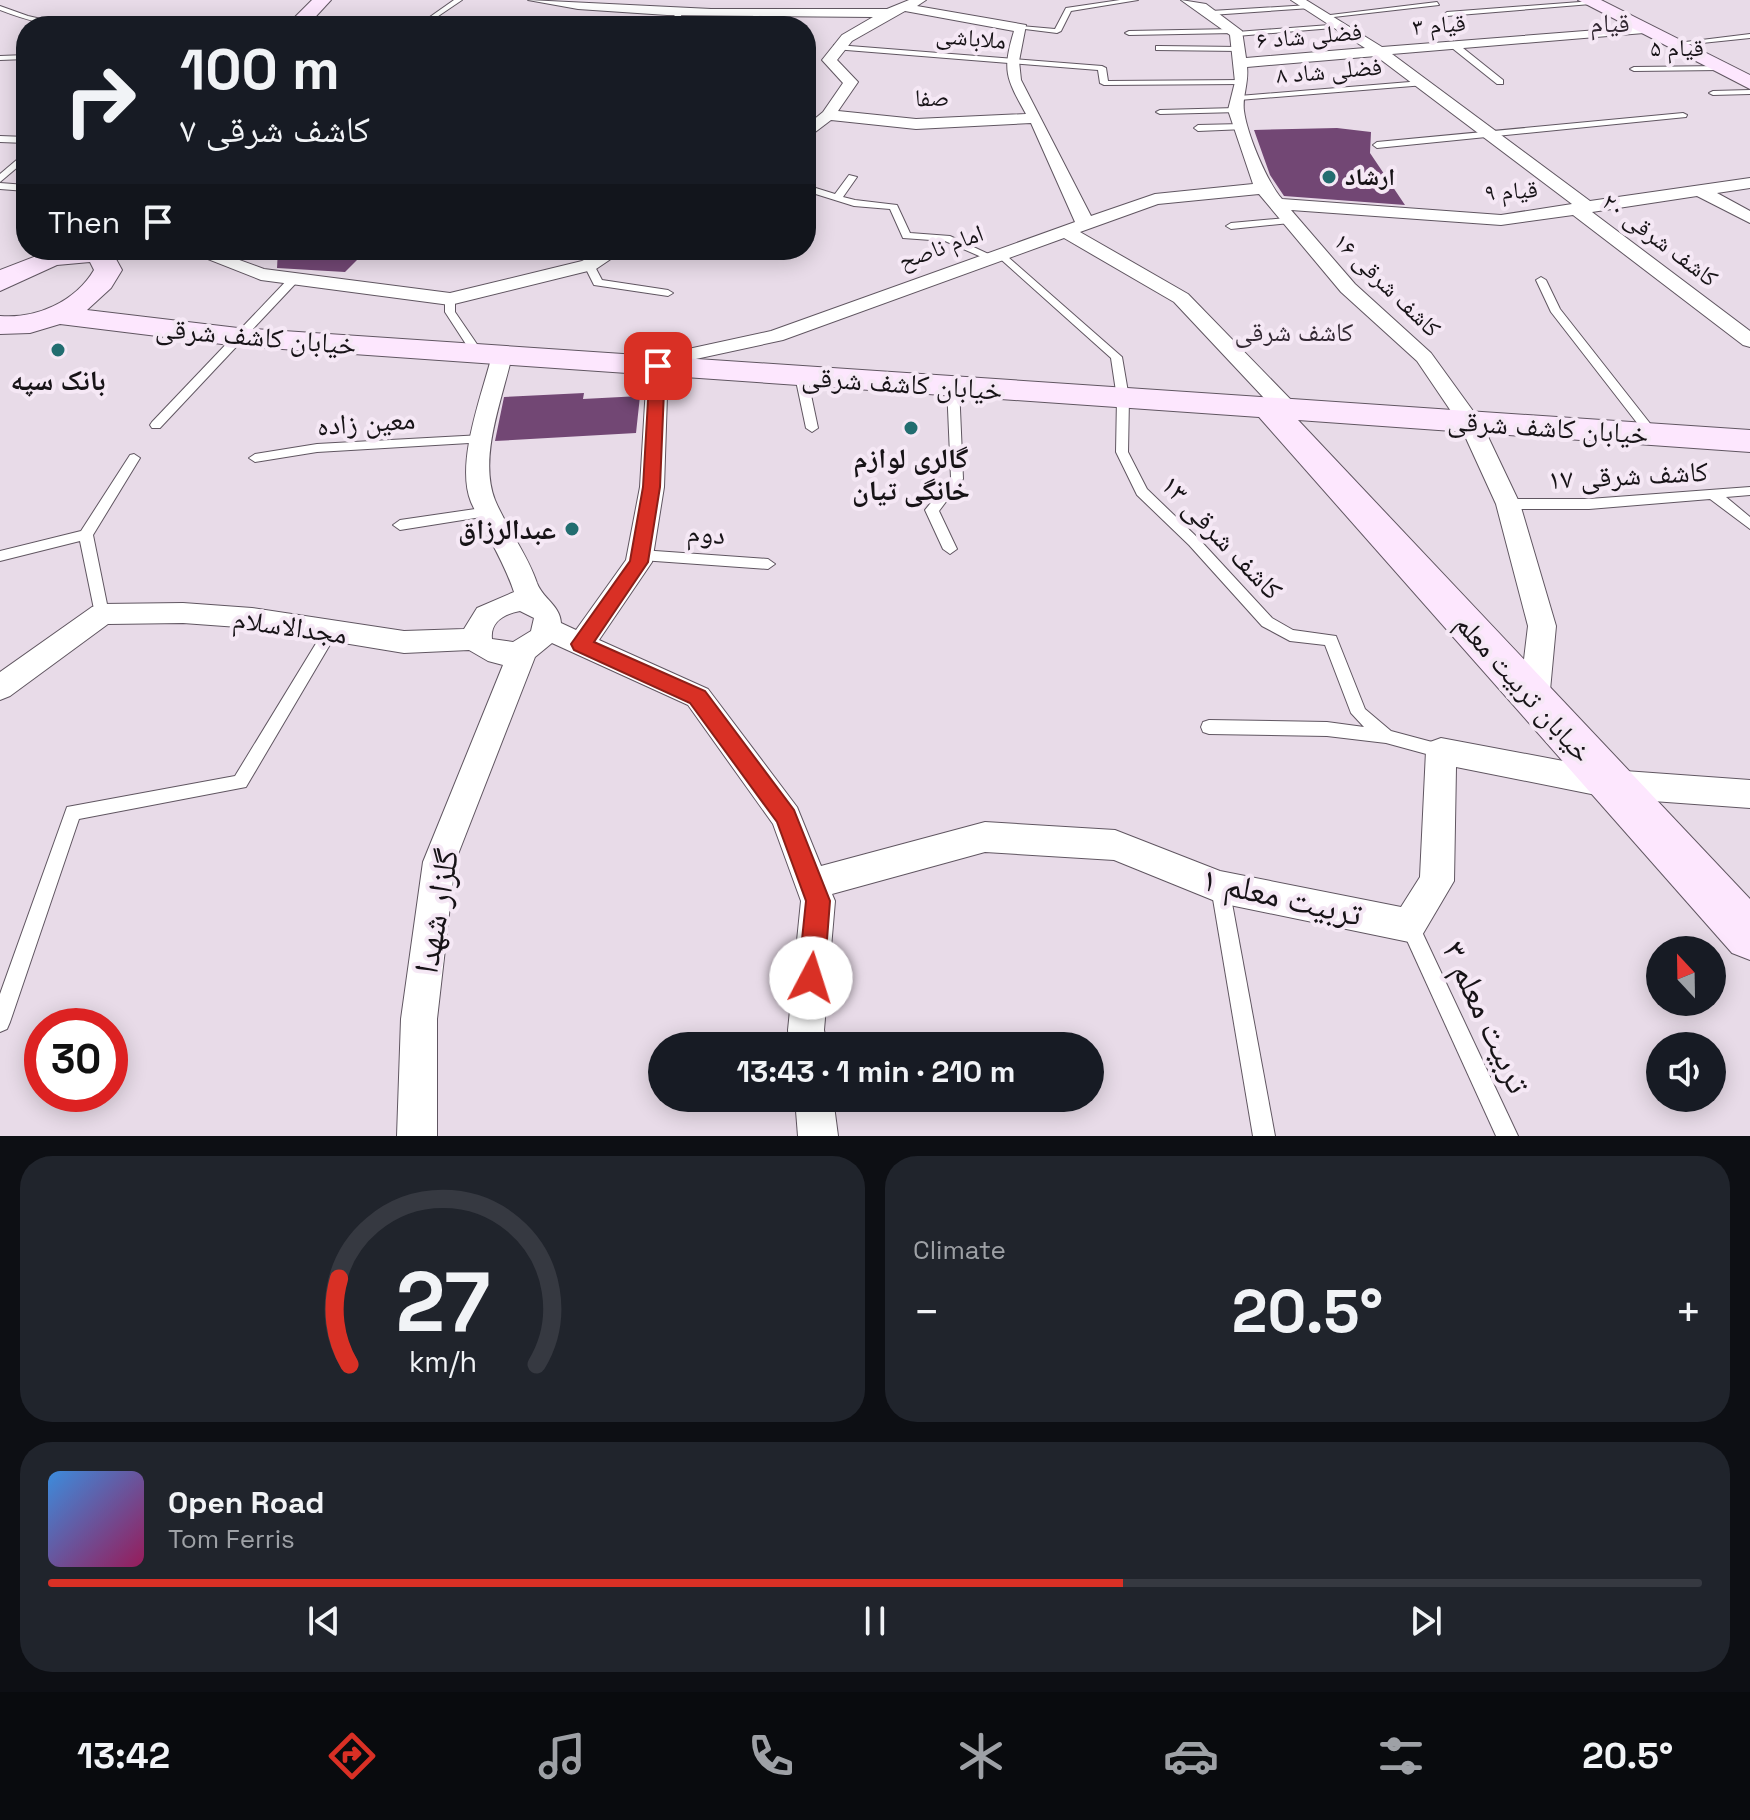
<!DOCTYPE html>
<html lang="en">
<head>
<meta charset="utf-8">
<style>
	body { margin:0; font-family:"Space Grotesk","Noto Naskh Arabic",sans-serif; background:#20242c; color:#f1f3f6; height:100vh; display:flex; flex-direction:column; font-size:30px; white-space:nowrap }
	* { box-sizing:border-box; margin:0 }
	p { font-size:26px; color:#9ea1a6 }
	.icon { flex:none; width:44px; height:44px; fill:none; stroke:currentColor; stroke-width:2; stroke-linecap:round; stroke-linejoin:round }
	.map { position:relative; height:1136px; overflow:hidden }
	.sheet { display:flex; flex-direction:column; gap:20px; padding:20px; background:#0d0f14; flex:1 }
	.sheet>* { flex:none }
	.top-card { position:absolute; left:16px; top:16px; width:800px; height:244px; border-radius:32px; box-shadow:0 4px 20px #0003; background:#171b24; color:#f1f3f6; overflow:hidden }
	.needle { width:52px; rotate:338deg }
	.tools { position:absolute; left:1646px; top:936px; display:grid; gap:16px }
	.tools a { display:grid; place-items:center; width:80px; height:80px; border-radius:50%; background:#171b24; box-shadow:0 4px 20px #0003; font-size:40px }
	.speed { position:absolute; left:24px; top:1008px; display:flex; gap:16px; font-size:40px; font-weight:700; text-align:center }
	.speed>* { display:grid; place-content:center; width:104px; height:104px; border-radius:50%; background:#171b24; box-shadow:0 4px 20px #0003; line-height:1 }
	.speed .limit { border:12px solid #d22; background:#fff; color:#111 }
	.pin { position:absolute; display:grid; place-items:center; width:68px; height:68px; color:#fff; margin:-34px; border-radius:16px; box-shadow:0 4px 12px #0006 }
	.me { position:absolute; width:88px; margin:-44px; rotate:5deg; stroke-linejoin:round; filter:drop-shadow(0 0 6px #0008) }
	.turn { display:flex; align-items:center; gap:28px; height:168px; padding:0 32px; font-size:36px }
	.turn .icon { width:104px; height:104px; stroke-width:2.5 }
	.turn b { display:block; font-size:56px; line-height:68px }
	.then { display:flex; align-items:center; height:76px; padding:0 32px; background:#0003; gap:16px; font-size:30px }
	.big { font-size:60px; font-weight:700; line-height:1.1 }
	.sheet .card { flex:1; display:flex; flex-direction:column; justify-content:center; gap:12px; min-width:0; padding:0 28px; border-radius:32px; background:#20242c }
	.sheet .dial { align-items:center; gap:0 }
	.dial svg { height:208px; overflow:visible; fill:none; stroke:#363941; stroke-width:7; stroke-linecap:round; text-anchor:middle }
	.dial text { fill:#f1f3f6; stroke:none }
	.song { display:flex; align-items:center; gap:24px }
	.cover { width:96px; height:96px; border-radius:12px; background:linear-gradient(135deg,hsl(210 70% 55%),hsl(330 70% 35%)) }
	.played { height:8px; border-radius:4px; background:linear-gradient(90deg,#d93025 65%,#363941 65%) }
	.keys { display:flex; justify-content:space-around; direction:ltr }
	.heat { display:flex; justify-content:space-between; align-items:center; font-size:44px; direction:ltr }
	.sheet .tiles { flex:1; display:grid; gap:20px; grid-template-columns:1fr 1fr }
	.card:last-child { grid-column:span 2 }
	.trip { position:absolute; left:648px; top:1032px; width:456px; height:80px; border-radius:40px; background:#171b24; box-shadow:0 4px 20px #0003; font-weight:700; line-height:80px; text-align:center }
	.menu { display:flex; height:128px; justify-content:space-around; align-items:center; background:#090b0e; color:#9ea1a6 }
	.menu .icon { width:56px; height:56px }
	.menu .current { color:#d93025 }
	.menu b { font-size:36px; color:#f1f3f6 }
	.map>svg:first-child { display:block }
	.building { fill:#724774 }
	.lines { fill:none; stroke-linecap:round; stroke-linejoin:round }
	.service-casing { stroke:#605661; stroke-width:2 }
	.minor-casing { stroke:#605661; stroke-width:2 }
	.secondary-casing { stroke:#605661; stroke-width:2 }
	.service { fill:#fff; fill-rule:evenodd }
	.minor { fill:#fff; fill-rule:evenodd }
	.secondary { fill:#fde7fe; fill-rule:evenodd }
	.route { fill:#d93025; stroke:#8d1f18; stroke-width:2 }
	.poi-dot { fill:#226d70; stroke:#f5e8f5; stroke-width:3 }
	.labels { text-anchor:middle; stroke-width:8; stroke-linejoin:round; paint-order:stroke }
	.far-street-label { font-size:24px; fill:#171317; stroke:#f5e8f5 }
	.far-poi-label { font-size:24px; font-weight:bold; fill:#171317; stroke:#f5e8f5; text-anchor:start }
	.far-neighbourhood-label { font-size:26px; fill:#332933; stroke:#f5e8f5 }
	.street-label { font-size:28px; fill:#171317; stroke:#f5e8f5 }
	.poi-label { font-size:28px; font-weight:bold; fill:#171317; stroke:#f5e8f5 }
	.near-street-label { font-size:34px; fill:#171317; stroke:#f5e8f5 }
</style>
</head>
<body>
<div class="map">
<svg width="1750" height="1136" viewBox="0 0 1750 1136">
	<rect width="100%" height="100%" fill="#e8dbe8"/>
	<!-- building -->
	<g class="building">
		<path d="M 1337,128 L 1371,132 L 1370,153 L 1405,205 L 1284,196 L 1270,175 L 1254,130 Z"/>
		<path d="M 278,250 L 367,250 L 345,272 L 277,268 Z"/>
		<path d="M 584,393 L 583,399 L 640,396 L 636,433 L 495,441 L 504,397 Z"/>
	</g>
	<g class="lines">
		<defs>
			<g id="service">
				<path d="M 454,0 L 462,0 L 431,21 L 427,21 L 427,19 Z"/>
				<path d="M 1120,0 L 1138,0 L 1071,11 L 1061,31 L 1057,33 L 1017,28 L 1021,26 L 1055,29 L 1066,8 Z"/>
				<path d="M 1593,1 L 1591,4 L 1447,16 L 1444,14 L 1447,12 Z"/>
				<path d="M 1437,2 L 1439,5 L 1325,18 L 1322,16 Z"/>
				<path d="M 1309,5 L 1311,8 L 1211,15 L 1208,13 L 1211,11 Z"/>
				<path d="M 0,6 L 28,16 L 72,26 C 46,26 23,19 0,10 Z"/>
				<path d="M 679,9 L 682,11 L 679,26 L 671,26 L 676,11 Z"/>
				<path d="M 755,11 L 760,12 L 757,26 L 749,26 Z"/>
				<path d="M 1343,24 L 1345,27 L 1237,36 L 1234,33 L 1129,35 L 1125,33 L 1129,31 L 1234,29 L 1237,32 Z"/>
				<path d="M 1750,34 L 1750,38 L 1673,46 L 1669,44 Z"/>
				<path d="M 1452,44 L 1458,44 L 1503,80 L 1503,84 L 1497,84 L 1452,48 Z"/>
				<path d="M 837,45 L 1102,66 L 1106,68 L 1108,81 L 1242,80 L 1246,82 L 1242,84 L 1104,85 L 1100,83 L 1098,70 L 834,49 L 834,45 Z"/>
				<path d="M 1159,46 L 1239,47 L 1243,49 L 1239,51 L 1156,50 L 1156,46 Z"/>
				<path d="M 26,55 L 26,59 L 0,60 L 0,56 Z"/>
				<path d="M 1723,66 L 1723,70 L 1720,70 L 1634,71 L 1630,69 L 1634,67 Z"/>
				<path d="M 1422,81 L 1426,83 L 1425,85 L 1239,100 L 1235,98 L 1239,96 Z"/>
				<path d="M 1750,90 L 1750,94 L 1713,95 L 1709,93 L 1713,91 Z"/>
				<path d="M 1236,108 L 1239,108 L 1239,112 L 1160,114 L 1156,112 L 1160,110 Z"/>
				<path d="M 1683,113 L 1687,115 L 1686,117 L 1377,148 L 1373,145 L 1377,142 Z"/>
				<path d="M 1242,124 L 1245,125 L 1245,129 L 1198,131 L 1194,128 L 1198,125 Z"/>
				<path d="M 0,136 L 26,137 L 26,143 L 0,142 Z"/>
				<path d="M 26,152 L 26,160 L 0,182 L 0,174 Z"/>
				<path d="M 849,175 L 857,177 L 843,197 L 855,200 L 897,205 L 910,233 L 950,236 L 995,257 L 986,259 L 945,241 L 903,238 L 890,209 L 854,206 L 806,191 L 806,185 L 835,194 Z"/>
				<path d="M 0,183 L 26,185 L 26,191 L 0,189 Z"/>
				<path d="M 1287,218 L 1290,219 L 1290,223 L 1231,229 L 1226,226 L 1231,223 Z"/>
				<path d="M 1000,250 L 1122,357 L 1129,398 L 1128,452 L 1147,489 L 1199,539 L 1272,618 L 1293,630 L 1336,636 L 1365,709 L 1391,731 L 1447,746 L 1449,751 L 1447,756 L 1441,758 L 1386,743 L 1327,736 L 1209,734 L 1203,732 L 1201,727 L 1203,722 L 1209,720 L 1327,722 L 1364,727 L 1351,713 L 1325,645 L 1290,641 L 1262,626 L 1189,545 L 1137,495 L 1116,452 L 1117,398 L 1111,358 L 996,255 L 996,251 Z"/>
				<path d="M 589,262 L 593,263 L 602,280 L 668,290 L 673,293 L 668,296 L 594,285 L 584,265 Z"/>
				<path d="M 294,276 L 299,279 L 298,281 L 160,428 L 152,428 L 150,425 L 152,422 L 290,277 Z"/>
				<path d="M 1541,277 L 1546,280 L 1560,309 L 1656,431 L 1658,434 L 1656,437 L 1648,437 L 1551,312 L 1536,280 Z"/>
				<path d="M 450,296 L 455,299 L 455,312 L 483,353 L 481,355 L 473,355 L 445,312 L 445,299 Z"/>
				<path d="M 801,373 L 807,376 L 818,428 L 812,432 L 806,428 L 795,376 Z"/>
				<path d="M 953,382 L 959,386 L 963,479 L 939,511 L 957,549 L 950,554 L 943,549 L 925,510 L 951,478 L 947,386 Z"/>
				<path d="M 482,435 L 486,436 L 488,439 L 486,442 L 317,452 L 255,462 L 249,458 L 255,454 L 317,444 Z"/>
				<path d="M 134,454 L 140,458 L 93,535 L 109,614 L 107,618 L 97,618 L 95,614 L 80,541 L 0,561 L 0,551 L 81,531 L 130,455 Z"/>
				<path d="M 1750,487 L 1750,495 L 1726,497 L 1750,517 L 1750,529 L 1710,499 L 1589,509 L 1508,509 L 1501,504 L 1508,499 L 1589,499 Z"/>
				<path d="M 489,507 L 494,509 L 496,512 L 494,515 L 400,530 L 393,525 L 400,520 Z"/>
				<path d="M 641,550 L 768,559 L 775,564 L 768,569 L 641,560 L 634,555 Z"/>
				<path d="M 331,625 L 336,627 L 338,631 L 246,787 L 79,819 L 10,1022 L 7,1029 L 0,1032 L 0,994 L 67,807 L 235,776 L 326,627 Z"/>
				<path d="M 1220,878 L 1226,881 L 1229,887 L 1275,1136 L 1253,1136 L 1211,887 L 1214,881 Z"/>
				<path d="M 1409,916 L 1416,919 L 1518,1136 L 1496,1136 L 1400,925 L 1402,919 Z"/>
			</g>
			<g id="minor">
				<path d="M 528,0 L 711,9 L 887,9 L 909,0 L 926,0 L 917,6 L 1026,25 L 1019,61 L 1021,80 L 1091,216 L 1155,194 L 1253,184 L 1228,110 L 1235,82 L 1230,35 L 1181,0 L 1206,4 L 1242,31 L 1246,58 L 1365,48 L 1291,0 L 1306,0 L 1382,47 L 1649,26 L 1651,29 L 1644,33 L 1392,54 L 1590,201 L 1750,178 L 1750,188 L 1717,193 L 1750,211 L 1750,223 L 1697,196 L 1592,212 L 1750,331 L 1750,347 L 1743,345 L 1573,215 L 1501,225 L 1291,210 L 1355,284 L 1431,353 L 1481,422 L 1520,504 L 1556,626 L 1549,701 L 1544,709 L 1534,713 L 1524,709 L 1519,701 L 1528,626 L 1496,504 L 1459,423 L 1417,361 L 1341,292 L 1259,194 L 1158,204 L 1080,232 L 1188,294 L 1295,404 L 1298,409 L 1295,414 L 1279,414 L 1174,302 L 1064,238 L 783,340 L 668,365 L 664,487 L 652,562 L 599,640 L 708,689 L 797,807 L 821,866 L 985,822 L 1115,830 L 1220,871 L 1401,907 L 1420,877 L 1426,751 L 1430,742 L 1441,738 L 1611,770 L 1750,780 L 1750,808 L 1611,798 L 1456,767 L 1454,881 L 1421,937 L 1409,942 L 1220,903 L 1114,860 L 985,852 L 832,894 L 835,901 L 824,1030 L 827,1046 L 789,1046 L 788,1030 L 801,901 L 773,824 L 688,705 L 552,643 L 535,657 L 455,862 L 437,1019 L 437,1136 L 397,1136 L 401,1019 L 423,862 L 503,665 L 488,661 L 469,650 L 404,653 L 252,628 L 183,623 L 108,624 L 10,696 L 0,700 L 0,672 L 92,607 L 102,604 L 183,603 L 252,608 L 404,631 L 464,629 L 477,608 L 514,592 C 503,559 485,533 471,502 C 455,463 482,395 492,355 L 502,349 L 512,355 C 503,398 478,457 495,500 C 507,529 527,553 537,583 C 543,599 560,605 561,623 L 576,630 L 626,560 L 640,487 L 647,370 L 633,369 L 629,365 L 633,361 L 771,331 L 1075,222 L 1031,123 L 916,129 L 831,120 L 806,139 L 806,126 L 823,112 L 843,83 L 822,60 L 842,35 L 873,17 L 667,15 L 578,9 ZM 905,11 L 1014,31 C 1002,71 1006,78 1026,114 L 916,119 L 838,111 L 858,82 L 837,60 L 852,41 ZM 1376,56 L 1572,204 L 1501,215 L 1282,199 C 1267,182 1247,134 1244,111 C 1242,97 1249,82 1247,67 ZM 520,611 L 534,618 L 531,631 L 513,642 L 492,639 C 490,622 504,614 520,611 Z"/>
				<path d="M 93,250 L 163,250 L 154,256 L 100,260 L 93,258 Z"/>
				<path d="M 185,250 L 212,250 L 264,269 L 450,293 L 582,261 L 602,250 L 624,250 L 596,269 L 450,305 L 261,280 Z"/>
				<path d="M 795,1098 L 833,1098 L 838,1136 L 798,1136 Z"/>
			</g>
			<g id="secondary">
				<path d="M 312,0 L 331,0 L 307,26 L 286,26 Z"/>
				<path d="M 1578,0 L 1601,0 L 1750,75 L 1750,89 Z"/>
				<path d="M 111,250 L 122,270 L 111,288 L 87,310 L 238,328 L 1750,430 L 1750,452 L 1298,420 L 1750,899 L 1750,960 L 1732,953 L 1259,417 L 238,346 L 60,324 L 30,333 L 0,334 L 0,316 C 36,319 75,302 94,270 L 90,262 L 57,265 L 0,291 L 0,270 L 52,250 Z"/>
			</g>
		</defs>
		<!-- service casing -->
		<use href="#service" class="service-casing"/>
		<!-- minor casing -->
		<use href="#minor" class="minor-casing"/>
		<!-- secondary casing -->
		<use href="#secondary" class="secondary-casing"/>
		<!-- service -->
		<use href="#service" class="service"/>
		<!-- minor -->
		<use href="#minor" class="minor"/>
		<!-- secondary -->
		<use href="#secondary" class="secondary"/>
	</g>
	<!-- route -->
	<path class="route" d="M 658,362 L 665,366 L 660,487 L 648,562 L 594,642 L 705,691 L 794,810 L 830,901 L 824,978 L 820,987 L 811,991 L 802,987 L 798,978 L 806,901 L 777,822 L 690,703 L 574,650 L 571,644 L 630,561 L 643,487 L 650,366 Z"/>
	<!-- markers -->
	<g class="poi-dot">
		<circle cx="1329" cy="177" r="8"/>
		<circle cx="58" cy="350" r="8"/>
		<circle cx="911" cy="428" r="8"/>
		<circle cx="572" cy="529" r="8"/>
	</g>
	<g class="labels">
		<!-- far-street labels -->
		<g class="far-street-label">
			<text transform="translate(1439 25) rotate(-5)" y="8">قیام ۳</text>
			<text transform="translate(1309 36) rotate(-5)" y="8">فضلی شاد ۶</text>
			<text transform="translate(971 38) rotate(5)" y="8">ملاباشی</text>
			<text x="1677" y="56">قیام ۵</text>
			<text transform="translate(1329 71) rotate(-5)" y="8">فضلی شاد ۸</text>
			<text transform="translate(932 98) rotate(-1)" y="8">صفا</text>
			<text transform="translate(1511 191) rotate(-4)" y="8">قیام ۹</text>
			<text transform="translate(1660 240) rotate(37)" y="8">کاشف شرقی ۲۰</text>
			<text transform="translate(941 247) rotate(-20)" y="8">امام ناصح</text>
			<text transform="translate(1387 285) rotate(44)" y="8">کاشف شرقی ۱۶</text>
		</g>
		<!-- far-poi labels -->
		<g class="far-poi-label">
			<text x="1345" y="185">ارشاد</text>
		</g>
		<!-- far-neighbourhood labels -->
		<g class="far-neighbourhood-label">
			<text x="1610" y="32">قیام</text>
			<text x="1294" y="341">کاشف شرقی</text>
		</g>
		<!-- street labels -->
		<g class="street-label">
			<text transform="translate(256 336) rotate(5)" y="10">خیابان کاشف شرقی</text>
			<text transform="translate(902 383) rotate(4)" y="10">خیابان کاشف شرقی</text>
			<text transform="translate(366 422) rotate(-4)" y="10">معین زاده</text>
			<text transform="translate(1548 427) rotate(4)" y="10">خیابان کاشف شرقی</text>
			<text transform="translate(1628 475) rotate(-3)" y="10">کاشف شرقی ۱۷</text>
			<text transform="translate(706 533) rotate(4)" y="10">دوم</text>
			<text transform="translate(1222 537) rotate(46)" y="10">کاشف شرقی ۱۳</text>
			<text transform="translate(290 626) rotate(8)" y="10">مجدالاسلام</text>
			<text transform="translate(1524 688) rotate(48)" y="10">خیابان تربیت معلم</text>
		</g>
		<!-- poi labels -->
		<g class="poi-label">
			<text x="58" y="390">بانک سپه</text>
			<text x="911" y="468">گالری لوازم<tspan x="911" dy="32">خانگی تیان</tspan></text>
			<text x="556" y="539" text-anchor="end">عبدالرزاق</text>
		</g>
		<!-- near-street labels -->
		<g class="near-street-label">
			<text transform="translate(1282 896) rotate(13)" y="12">تربیت معلم ۱</text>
			<text transform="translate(436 911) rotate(-80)" y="12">گلزار شهدا</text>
			<text transform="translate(1487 1017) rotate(65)" y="12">تربیت معلم ۳</text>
		</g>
	</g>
</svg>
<div class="tools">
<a><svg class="needle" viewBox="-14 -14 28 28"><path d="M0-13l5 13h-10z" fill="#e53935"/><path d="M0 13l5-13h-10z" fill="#9ea1a6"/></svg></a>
<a><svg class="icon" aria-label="sound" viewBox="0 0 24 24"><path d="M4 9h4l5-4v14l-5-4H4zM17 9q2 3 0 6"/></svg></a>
</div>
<div class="speed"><div class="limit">30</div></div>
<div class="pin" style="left:658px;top:366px;background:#d93025"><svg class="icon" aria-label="arrive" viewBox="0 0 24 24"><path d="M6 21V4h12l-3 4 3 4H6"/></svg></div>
<svg class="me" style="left:811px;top:978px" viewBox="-20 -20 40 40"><circle r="19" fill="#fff"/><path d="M0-13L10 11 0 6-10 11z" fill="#d93025"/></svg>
<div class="trip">13:43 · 1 min · 210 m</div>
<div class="top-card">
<div class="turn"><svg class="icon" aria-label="right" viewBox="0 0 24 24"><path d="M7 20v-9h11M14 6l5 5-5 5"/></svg><div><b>100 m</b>کاشف شرقی ۷</div></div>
<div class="then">Then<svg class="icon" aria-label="arrive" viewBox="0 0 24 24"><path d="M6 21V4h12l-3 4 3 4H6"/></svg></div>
</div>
</div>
<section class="sheet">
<div class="tiles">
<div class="card dial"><svg viewBox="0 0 100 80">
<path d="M14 69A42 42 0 1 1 86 69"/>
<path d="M14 69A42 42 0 0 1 10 36" stroke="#d93025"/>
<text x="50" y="56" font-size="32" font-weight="700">27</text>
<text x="50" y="72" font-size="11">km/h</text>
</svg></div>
<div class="card"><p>Climate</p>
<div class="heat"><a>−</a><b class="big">20.5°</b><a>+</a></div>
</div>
<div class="card">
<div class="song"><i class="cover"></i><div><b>Open Road</b><p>Tom Ferris</p></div></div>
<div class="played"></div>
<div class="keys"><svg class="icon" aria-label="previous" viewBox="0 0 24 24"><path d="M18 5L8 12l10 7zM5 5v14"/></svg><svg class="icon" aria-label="pause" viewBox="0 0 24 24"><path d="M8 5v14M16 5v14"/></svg><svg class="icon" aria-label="next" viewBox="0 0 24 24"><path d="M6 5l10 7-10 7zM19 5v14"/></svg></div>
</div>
</div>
</section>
<nav class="menu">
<b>13:42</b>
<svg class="icon current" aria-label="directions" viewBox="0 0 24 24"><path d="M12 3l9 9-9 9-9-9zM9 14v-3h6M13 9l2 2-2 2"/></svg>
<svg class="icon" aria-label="music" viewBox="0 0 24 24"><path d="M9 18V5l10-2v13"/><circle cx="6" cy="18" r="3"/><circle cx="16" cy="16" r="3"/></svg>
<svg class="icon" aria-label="phone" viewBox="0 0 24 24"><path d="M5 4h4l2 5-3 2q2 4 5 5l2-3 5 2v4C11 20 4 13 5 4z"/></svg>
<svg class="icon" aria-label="climate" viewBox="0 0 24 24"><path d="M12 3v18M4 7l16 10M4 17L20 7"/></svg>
<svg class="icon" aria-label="car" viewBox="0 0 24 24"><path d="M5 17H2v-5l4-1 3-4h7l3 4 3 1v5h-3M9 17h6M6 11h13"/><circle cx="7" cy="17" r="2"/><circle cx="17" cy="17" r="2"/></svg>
<svg class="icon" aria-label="filters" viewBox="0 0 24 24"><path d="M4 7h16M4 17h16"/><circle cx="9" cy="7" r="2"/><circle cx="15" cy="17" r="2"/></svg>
<b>20.5°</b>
</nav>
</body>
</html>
